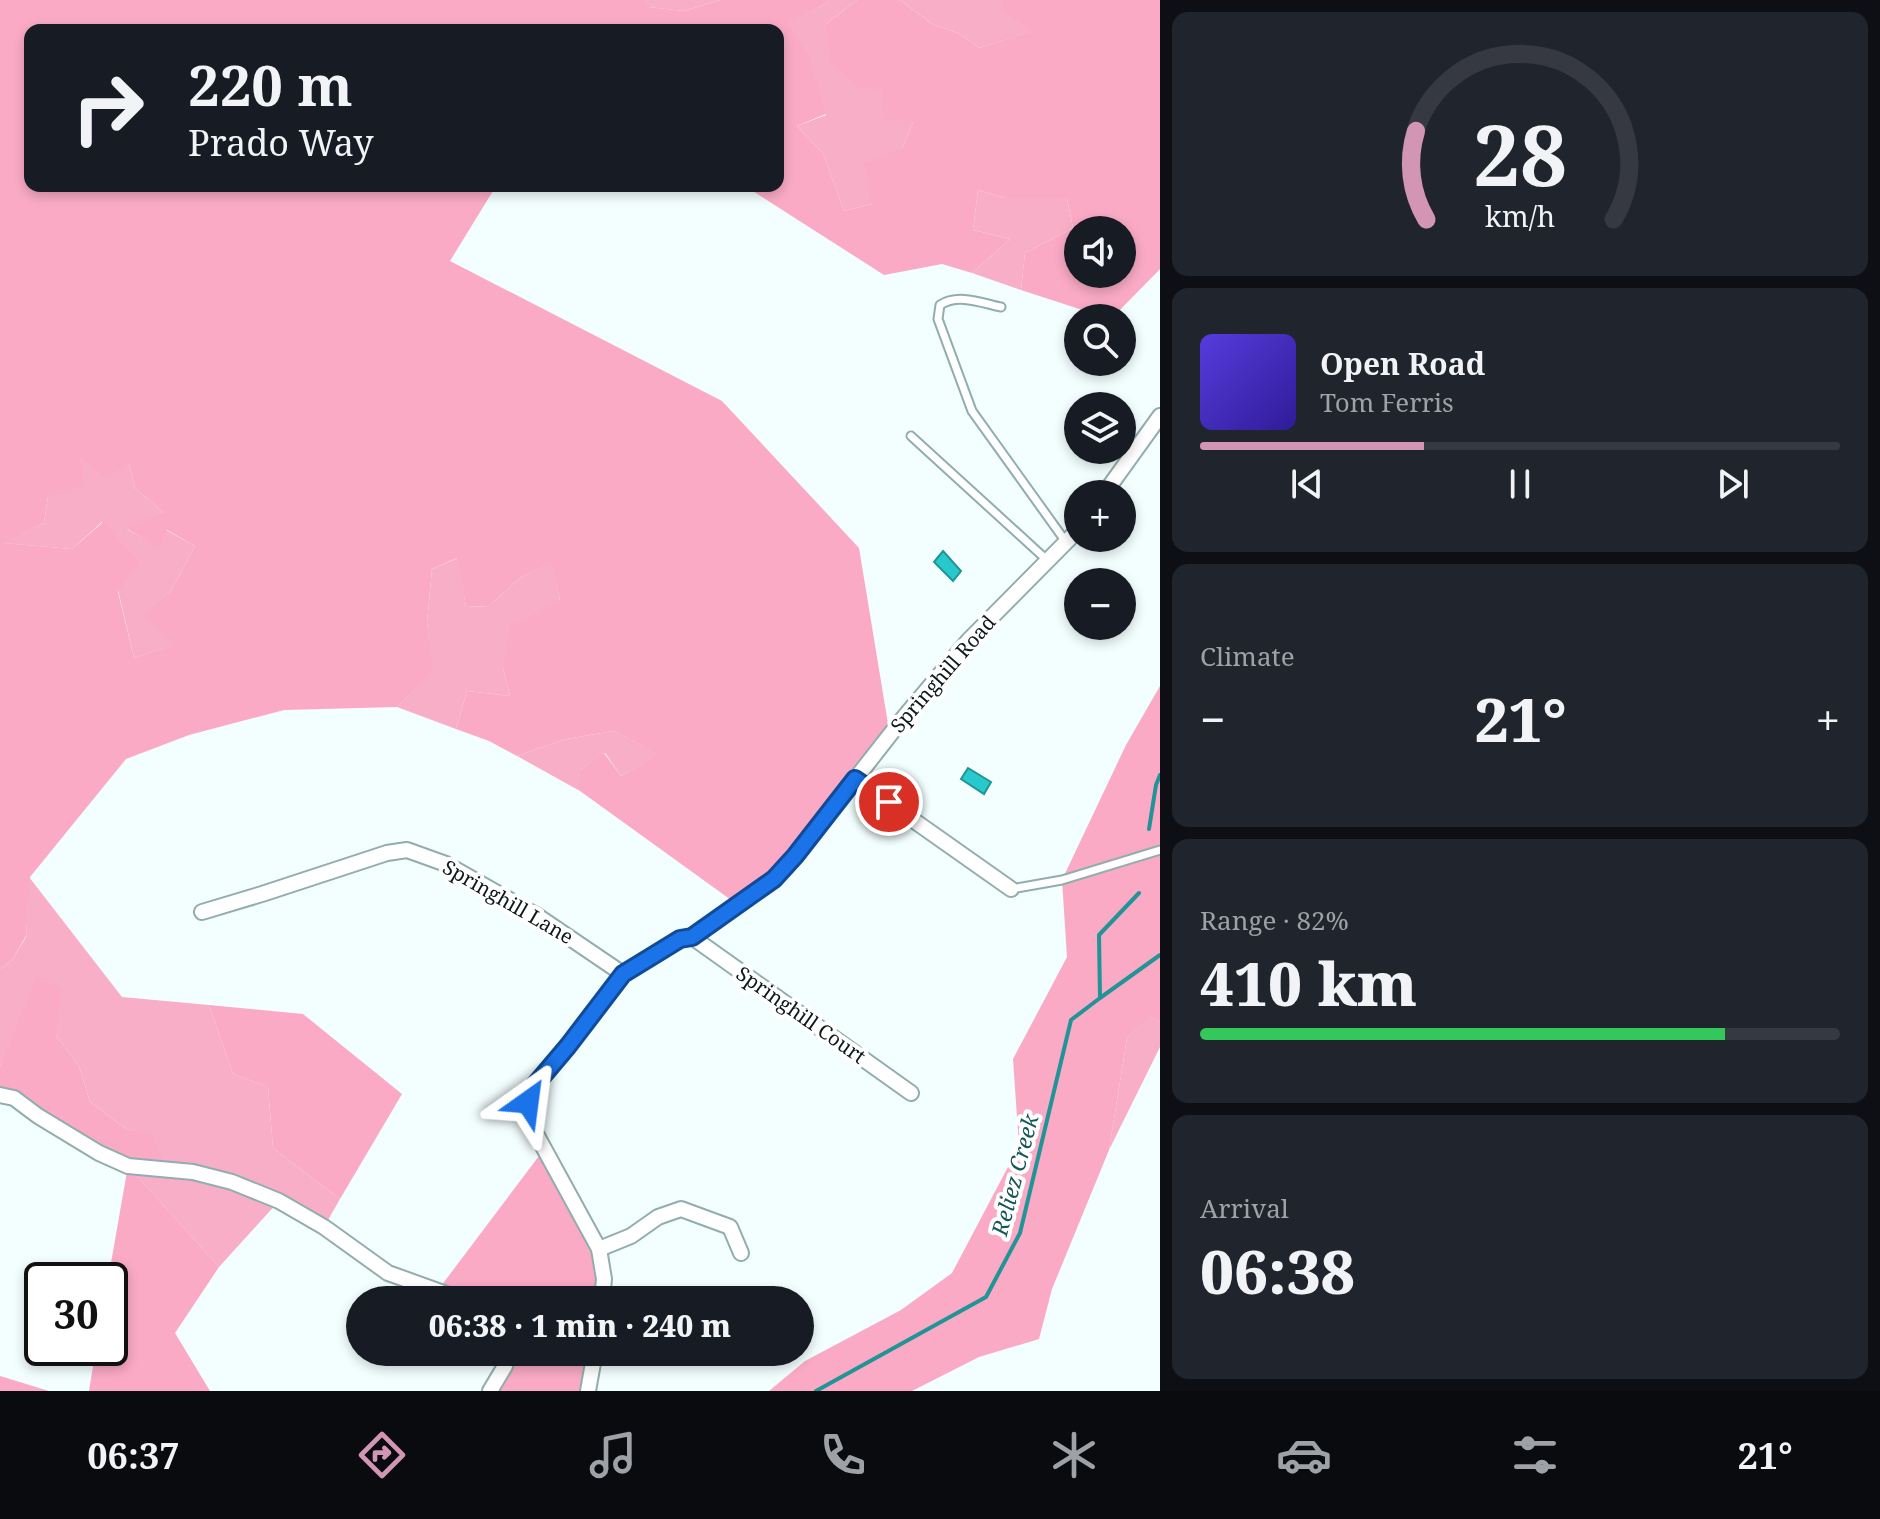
<!DOCTYPE html>
<html lang="en">
<head>
<meta charset="utf-8">
<style>
	body { margin:0; font-family:"Noto Serif",serif; background:#20242c; color:#f1f3f6; height:100vh; display:flex; flex-direction:column; font-size:30px; white-space:nowrap }
	* { box-sizing:border-box; margin:0 }
	p { font-size:26px; color:#9ea1a6 }
	.icon { flex:none; width:44px; height:44px; fill:none; stroke:currentColor; stroke-width:2; stroke-linecap:round; stroke-linejoin:round }
	.map { position:relative; flex:1; overflow:hidden }
	.side { display:flex; flex-direction:column; gap:12px; padding:12px; background:#0d0f14; width:720px }
	.side>* { flex:none }
	.guide { position:absolute; left:24px; top:24px; width:760px; height:168px; border-radius:16px; box-shadow:0 4px 12px #0003; background:#171b24; color:#f1f3f6; overflow:hidden }
	.controls { position:absolute; left:1064px; top:216px; display:grid; gap:16px }
	.controls a { display:grid; place-items:center; width:72px; height:72px; border-radius:50%; background:#171b24; box-shadow:0 4px 12px #0003; font-size:40px }
	.speed { position:absolute; left:24px; top:1262px; display:flex; gap:16px; font-size:40px; font-weight:700; text-align:center }
	.speed>* { display:grid; place-content:center; width:104px; height:104px; border-radius:50%; background:#171b24; box-shadow:0 4px 12px #0003; line-height:1 }
	.speed .limit { border:4px solid #111; border-radius:12px; background:#fff; color:#111 }
	.pin { position:absolute; display:grid; place-items:center; width:68px; height:68px; color:#fff; margin:-34px; border:4px solid #fff; border-radius:50%; box-shadow:0 2px 8px #0007 }
	.me { position:absolute; width:88px; margin:-44px; rotate:31deg; stroke-linejoin:round; filter:drop-shadow(0 0 6px #0008) }
	.turn { display:flex; align-items:center; gap:28px; height:168px; padding:0 32px; font-size:36px }
	.turn .icon { width:104px; height:104px; stroke-width:2.5 }
	.turn b { display:block; font-size:56px; line-height:68px }
	.big { font-size:60px; font-weight:800; line-height:1.1 }
	.side .card { flex:1; display:flex; flex-direction:column; justify-content:center; gap:12px; min-width:0; padding:0 28px; border-radius:16px; background:#20242c }
	.side .dial { align-items:center; gap:0 }
	.dial svg { height:208px; overflow:visible; fill:none; stroke:#363941; stroke-width:7; stroke-linecap:round; text-anchor:middle }
	.dial text { fill:#f1f3f6; stroke:none }
	.song { display:flex; align-items:center; gap:24px }
	.cover { width:96px; height:96px; border-radius:12px; background:linear-gradient(135deg,hsl(250 70% 55%),hsl(250 70% 35%)) }
	.played { height:8px; border-radius:4px; background:linear-gradient(90deg,#d295b4 35%,#363941 35%) }
	.keys { display:flex; justify-content:space-around; direction:ltr }
	.heat { display:flex; justify-content:space-between; align-items:center; font-size:44px; direction:ltr }
	.charge { height:12px; border-radius:6px; background:linear-gradient(90deg,#34c759 82%,#363941 0) }
	.trip { position:absolute; left:346px; top:1286px; width:468px; height:80px; border-radius:40px; background:#171b24; box-shadow:0 4px 12px #0003; font-weight:800; line-height:80px; text-align:center }
	.dock { display:flex; height:128px; justify-content:space-around; align-items:center; background:#090b0e; color:#9ea1a6 }
	.dock .icon { width:56px; height:56px }
	.dock .current { color:#d295b4 }
	.dock b { font-size:36px; color:#f1f3f6 }
	main { display:flex; flex:1; min-height:0 }
	.map>svg:first-child { display:block }
	.green { fill:#f9aec7 }
	.forest { fill:#faaac5; fill-rule:evenodd }
	.water { fill:#27c9cc; stroke:#209496; stroke-width:2 }
	.lines { fill:none; stroke-linecap:round; stroke-linejoin:round }
	.stream { stroke:#209496; stroke-width:4 }
	.lane-casing { stroke:#92adad; stroke-width:11 }
	.street-casing { stroke:#92adad; stroke-width:18 }
	.lane { stroke:#fff; stroke-width:7 }
	.street { stroke:#fff; stroke-width:14 }
	.route-casing { stroke:#114b97; stroke-width:20 }
	.route { stroke:#1a73e8; stroke-width:14 }
	.labels { text-anchor:middle; stroke-width:8; stroke-linejoin:round; paint-order:stroke }
	.street-label { font-size:20px; fill:#0f1919; stroke:#fff }
	.water-label { font-size:22px; font-style:italic; fill:#185758; stroke:#fff }
</style>
</head>
<body>
<main>
<div class="map">
<svg width="1160" height="1391" viewBox="0 0 1160 1391">
	<rect width="100%" height="100%" fill="#f3fefe"/>
	<!-- green -->
	<g class="green">
		<path d="M 646,0 L 720,0 L 684,11 L 648,7 Z"/>
		<path d="M 828,0 L 857,0 L 826,24 L 881,90 L 913,122 L 902,149 L 872,204 L 844,211 L 823,153 L 797,126 L 826,115 L 788,23 L 827,3 Z"/>
		<path d="M 900,0 L 1002,0 L 1002,9 L 1032,32 L 979,48 L 960,34 L 932,24 Z"/>
		<path d="M 978,190 L 1006,198 L 1067,198 L 1073,228 L 1025,253 L 1021,290 L 972,273 L 1010,239 L 973,230 Z"/>
		<path d="M 79,456 L 129,464 L 135,488 L 163,512 L 127,529 L 159,548 L 166,530 L 195,546 L 171,591 L 143,615 L 176,645 L 134,658 L 102,522 L 72,549 L 2,543 L 44,523 L 48,496 Z"/>
		<path d="M 458,558 L 466,607 L 489,606 L 521,577 L 553,562 L 560,601 L 503,668 L 510,696 L 467,691 L 456,729 L 397,707 L 432,672 L 427,622 L 432,569 Z"/>
		<path d="M 614,731 L 659,754 L 621,776 L 605,753 L 580,770 L 580,791 L 517,756 L 566,739 Z"/>
		<path d="M 29,877 L 122,997 L 209,1005 L 233,1074 L 268,1087 L 273,1148 L 340,1199 L 324,1227 L 279,1201 L 219,1267 L 128,1166 L 152,1135 L 126,1129 L 90,1102 L 79,1066 L 56,1036 L 10,1044 L 0,1066 L 0,969 L 12,960 L 26,937 Z"/>
		<path d="M 1150,1014 L 1160,1022 L 1160,1047 L 1109,1150 L 1127,1038 Z"/>
	</g>
	<!-- forest -->
	<g class="forest">
		<path d="M 0,0 L 646,0 L 649,7 L 684,11 L 720,0 L 828,0 L 827,3 L 789,23 L 809,57 L 826,114 L 797,126 L 823,153 L 844,211 L 872,204 L 864,163 L 902,149 L 913,122 L 884,119 L 881,90 L 858,87 L 831,63 L 826,24 L 857,0 L 900,0 L 932,24 L 960,34 L 979,48 L 1031,32 L 1001,9 L 1002,0 L 1160,0 L 1160,269 L 1112,318 L 1107,318 L 1021,290 L 1025,253 L 1073,228 L 1067,198 L 1006,198 L 978,190 L 973,230 L 1010,239 L 972,273 L 942,264 L 884,275 L 745,186 L 778,186 L 778,30 L 30,30 L 30,186 L 496,186 L 450,261 L 722,401 L 859,548 L 891,742 L 795,856 L 738,905 L 580,791 L 580,770 L 604,753 L 621,776 L 658,754 L 614,731 L 566,739 L 517,756 L 489,741 L 456,729 L 467,691 L 510,696 L 503,668 L 510,626 L 560,600 L 552,563 L 521,577 L 489,606 L 466,607 L 457,558 L 432,569 L 427,622 L 433,672 L 397,707 L 284,710 L 189,735 L 126,759 L 30,877 L 26,936 L 12,960 L 0,969 ZM 1078,230 L 1122,230 L 1122,274 L 1078,274 ZM 80,457 L 105,477 L 129,464 L 135,488 L 163,512 L 126,528 L 159,549 L 167,530 L 195,546 L 171,591 L 142,615 L 175,645 L 134,658 L 118,592 L 140,562 L 103,522 L 72,549 L 4,543 L 44,523 L 48,496 L 84,486 Z"/>
		<path d="M 1160,686 L 1160,1022 L 1150,1015 L 1127,1038 L 1109,1150 L 1052,1289 L 1039,1339 L 979,1357 L 912,1391 L 769,1391 L 805,1361 L 901,1310 L 952,1273 L 1019,1146 L 1013,1059 L 1067,957 L 1062,880 L 1126,745 Z"/>
		<path d="M 36,977 L 61,988 L 56,1036 L 79,1066 L 90,1102 L 126,1129 L 152,1134 L 167,1170 L 129,1167 L 219,1267 L 175,1333 L 210,1391 L 89,1391 L 96,1348 L 110,1348 L 110,1280 L 108,1280 L 128,1166 L 0,1095 L 0,1066 Z"/>
		<path d="M 209,1005 L 303,1014 L 402,1094 L 340,1199 L 273,1148 L 268,1087 L 233,1074 Z"/>
		<path d="M 545,1148 L 599,1249 L 602,1300 L 463,1300 L 438,1290 Z"/>
		<path d="M 508,1352 L 595,1352 L 589,1391 L 490,1391 Z"/>
		<path d="M 0,1376 L 49,1391 L 0,1391 Z"/>
	</g>
	<!-- water -->
	<g class="water">
		<path d="M 943,551 L 961,571 L 953,581 L 934,562 Z"/>
		<path d="M 968,768 L 991,782 L 984,794 L 961,779 Z"/>
	</g>
	<g class="lines">
		<!-- stream -->
		<g class="stream">
			<path d="M 1149,829 L 1156,785 L 1160,775"/>
			<path d="M 1100,998 L 1160,955"/>
			<path d="M 816,1391 L 986,1297 L 1020,1233 L 1071,1020 L 1100,998 L 1099,935 L 1139,893"/>
		</g>
		<defs>
			<g id="lane">
				<path d="M 1001,307 C 982,303 958,293 940,305 L 938,319 L 972,411 L 1066,542"/>
				<path d="M 911,436 L 1048,561"/>
				<path d="M 1011,889 L 1062,880 L 1160,850"/>
			</g>
			<g id="street">
				<path d="M 1104,494 L 1160,416"/>
				<path d="M 855,779 L 1011,889"/>
				<path d="M 202,912 L 262,894 L 387,853 L 407,850 L 446,864 L 536,915 L 623,974"/>
				<path d="M 692,937 L 911,1093"/>
				<path d="M 0,1095 L 14,1098 L 38,1116 L 99,1153 L 128,1166 L 193,1172 L 232,1182 L 279,1201 L 324,1227 L 388,1273 L 463,1300"/>
				<path d="M 599,1249 L 631,1236 L 658,1217 L 681,1209 L 730,1227 L 741,1253"/>
				<path d="M 602,1300 L 604,1279 L 599,1249 L 529,1121 L 528,1102 L 535,1085 L 568,1046 L 623,974 L 680,939 L 692,937 L 774,879 L 795,856 L 900,722 L 968,641 L 1078,530"/>
				<path d="M 490,1391 L 505,1366 L 508,1352"/>
				<path d="M 588,1391 L 595,1352"/>
			</g>
		</defs>
		<!-- lane casing -->
		<use href="#lane" class="lane-casing"/>
		<!-- street casing -->
		<use href="#street" class="street-casing"/>
		<!-- lane -->
		<use href="#lane" class="lane"/>
		<!-- street -->
		<use href="#street" class="street"/>
	</g>
	<g class="lines">
		<defs>
			<path id="route" d="M 528,1102 L 535,1085 L 568,1046 L 623,974 L 680,939 L 692,937 L 774,879 L 795,856 L 855,779 L 889,802"/>
		</defs>
		<!-- route casing -->
		<use href="#route" class="route-casing"/>
		<!-- route -->
		<use href="#route" class="route"/>
	</g>
	<g class="labels">
		<!-- street labels -->
		<g class="street-label">
			<text transform="translate(943 674) rotate(-49)" y="7">Springhill Road</text>
			<text transform="translate(508 902) rotate(30)" y="7">Springhill Lane</text>
			<text transform="translate(801 1015) rotate(35)" y="7">Springhill Court</text>
		</g>
		<!-- water labels -->
		<g class="water-label">
			<text transform="translate(1015 1175) rotate(-75)" y="8">Reliez Creek</text>
		</g>
	</g>
</svg>
<div class="controls">
<a><svg class="icon" aria-label="sound" viewBox="0 0 24 24"><path d="M4 9h4l5-4v14l-5-4H4zM17 9q2 3 0 6"/></svg></a>
<a><svg class="icon" aria-label="search" viewBox="0 0 24 24"><circle cx="10" cy="10" r="6"/><path d="M15 15l6 6"/></svg></a>
<a><svg class="icon" aria-label="layers" viewBox="0 0 24 24"><path d="M12 4l9 5-9 5-9-5zM3 14l9 5 9-5"/></svg></a>
<a>+</a>
<a>−</a>
</div>
<div class="speed"><div class="limit">30</div></div>
<div class="pin" style="left:889px;top:802px;background:#d93025"><svg class="icon" aria-label="arrive" viewBox="0 0 24 24"><path d="M6 21V4h12l-3 4 3 4H6"/></svg></div>
<svg class="me" style="left:528px;top:1102px" viewBox="-20 -20 40 40"><path d="M0-17L14 15 0 8-14 15z" fill="#1a73e8" stroke="#fff" stroke-width="4"/></svg>
<div class="trip">06:38 · 1 min · 240 m</div>
<div class="guide">
<div class="turn"><svg class="icon" aria-label="right" viewBox="0 0 24 24"><path d="M7 20v-9h11M14 6l5 5-5 5"/></svg><div><b>220 m</b>Prado Way</div></div>
</div>
</div>
<section class="side">
<div class="card dial"><svg viewBox="0 0 100 80">
<path d="M14 69A42 42 0 1 1 86 69"/>
<path d="M14 69A42 42 0 0 1 10 35" stroke="#d295b4"/>
<text x="50" y="56" font-size="32" font-weight="700">28</text>
<text x="50" y="72" font-size="11">km/h</text>
</svg></div>
<div class="card">
<div class="song"><i class="cover"></i><div><b>Open Road</b><p>Tom Ferris</p></div></div>
<div class="played"></div>
<div class="keys"><svg class="icon" aria-label="previous" viewBox="0 0 24 24"><path d="M18 5L8 12l10 7zM5 5v14"/></svg><svg class="icon" aria-label="pause" viewBox="0 0 24 24"><path d="M8 5v14M16 5v14"/></svg><svg class="icon" aria-label="next" viewBox="0 0 24 24"><path d="M6 5l10 7-10 7zM19 5v14"/></svg></div>
</div>
<div class="card"><p>Climate</p>
<div class="heat"><a>−</a><b class="big">21°</b><a>+</a></div>
</div>
<div class="card"><p>Range · 82%</p><b class="big">410 km</b><div class="charge"></div></div>
<div class="card"><p>Arrival</p><b class="big">06:38</b></div>
</section>
</main>
<nav class="dock">
<b>06:37</b>
<svg class="icon current" aria-label="directions" viewBox="0 0 24 24"><path d="M12 3l9 9-9 9-9-9zM9 14v-3h6M13 9l2 2-2 2"/></svg>
<svg class="icon" aria-label="music" viewBox="0 0 24 24"><path d="M9 18V5l10-2v13"/><circle cx="6" cy="18" r="3"/><circle cx="16" cy="16" r="3"/></svg>
<svg class="icon" aria-label="phone" viewBox="0 0 24 24"><path d="M5 4h4l2 5-3 2q2 4 5 5l2-3 5 2v4C11 20 4 13 5 4z"/></svg>
<svg class="icon" aria-label="climate" viewBox="0 0 24 24"><path d="M12 3v18M4 7l16 10M4 17L20 7"/></svg>
<svg class="icon" aria-label="car" viewBox="0 0 24 24"><path d="M5 17H2v-5l4-1 3-4h7l3 4 3 1v5h-3M9 17h6M6 11h13"/><circle cx="7" cy="17" r="2"/><circle cx="17" cy="17" r="2"/></svg>
<svg class="icon" aria-label="filters" viewBox="0 0 24 24"><path d="M4 7h16M4 17h16"/><circle cx="9" cy="7" r="2"/><circle cx="15" cy="17" r="2"/></svg>
<b>21°</b>
</nav>
</body>
</html>
